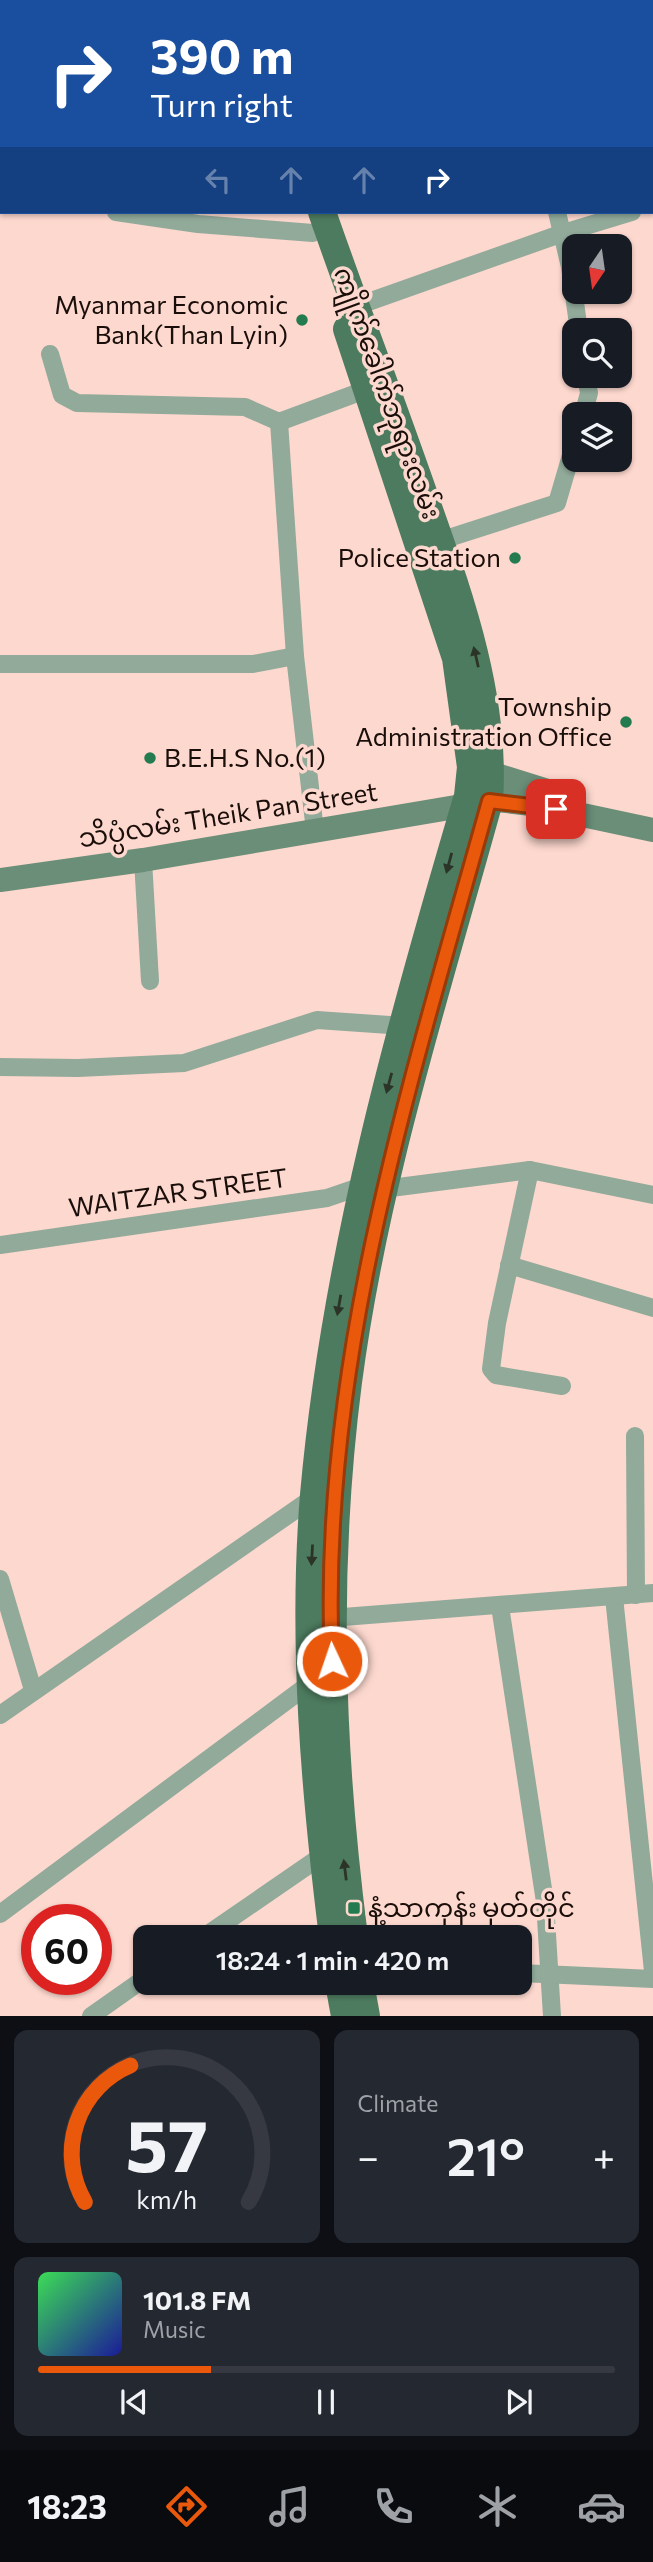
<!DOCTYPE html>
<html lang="en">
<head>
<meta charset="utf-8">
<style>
	body { margin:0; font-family:Commissioner,"Noto Sans Myanmar",sans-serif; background:#242831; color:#f1f3f6; height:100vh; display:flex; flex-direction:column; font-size:26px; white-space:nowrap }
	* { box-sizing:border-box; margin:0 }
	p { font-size:23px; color:#9ea1a6 }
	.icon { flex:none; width:38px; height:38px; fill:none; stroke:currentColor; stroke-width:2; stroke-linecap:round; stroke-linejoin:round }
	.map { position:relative; height:2016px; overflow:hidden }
	.side { display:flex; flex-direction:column; gap:14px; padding:14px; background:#0d0f14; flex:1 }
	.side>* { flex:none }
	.top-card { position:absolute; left:0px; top:0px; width:654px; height:214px; box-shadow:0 2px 5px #0004; background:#1a4fa0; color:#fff; overflow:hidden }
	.needle { width:46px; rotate:193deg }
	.tools { position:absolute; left:562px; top:234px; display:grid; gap:14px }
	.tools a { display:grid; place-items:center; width:70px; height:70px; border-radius:14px; background:#171b24; box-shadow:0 2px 5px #0004; font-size:35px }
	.speed { position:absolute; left:21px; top:1904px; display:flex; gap:14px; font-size:35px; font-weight:700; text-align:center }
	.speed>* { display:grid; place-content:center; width:91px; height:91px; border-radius:50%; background:#171b24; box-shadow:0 2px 5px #0004; line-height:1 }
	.speed .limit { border:10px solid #d22; background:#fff; color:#111 }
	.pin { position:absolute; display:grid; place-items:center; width:60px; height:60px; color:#fff; margin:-30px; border-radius:14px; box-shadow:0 4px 10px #0006 }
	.me { position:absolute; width:77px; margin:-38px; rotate:357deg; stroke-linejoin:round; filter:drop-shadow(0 0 5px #0008) }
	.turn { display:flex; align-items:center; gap:24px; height:147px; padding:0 35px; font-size:32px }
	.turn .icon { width:91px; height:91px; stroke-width:2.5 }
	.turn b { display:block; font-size:49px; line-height:60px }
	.lanes { display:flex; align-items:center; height:66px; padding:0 35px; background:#0003; justify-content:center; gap:35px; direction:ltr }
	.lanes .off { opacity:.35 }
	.big { font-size:52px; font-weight:600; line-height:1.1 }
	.side .card { flex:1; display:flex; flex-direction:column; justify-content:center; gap:10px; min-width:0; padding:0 24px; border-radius:14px; background:#242831 }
	.side .dial { align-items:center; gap:0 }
	.dial svg { height:182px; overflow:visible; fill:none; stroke:#363941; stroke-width:7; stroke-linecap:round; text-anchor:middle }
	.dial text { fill:#f1f3f6; stroke:none }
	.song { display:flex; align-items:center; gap:21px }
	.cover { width:84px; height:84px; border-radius:10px; background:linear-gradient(135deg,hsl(130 70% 55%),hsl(240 70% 35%)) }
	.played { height:7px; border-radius:4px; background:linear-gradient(90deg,#ea580c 30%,#363941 30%) }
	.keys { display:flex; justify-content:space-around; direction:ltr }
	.heat { display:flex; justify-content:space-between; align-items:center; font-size:38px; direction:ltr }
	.side .tiles { flex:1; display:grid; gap:14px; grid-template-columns:1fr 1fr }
	.card:last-child { grid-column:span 2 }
	.trip { position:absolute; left:133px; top:1925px; width:399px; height:70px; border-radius:14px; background:#171b24; box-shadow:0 2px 5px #0004; font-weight:600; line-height:70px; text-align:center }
	.tab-bar { display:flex; height:112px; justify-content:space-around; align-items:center; background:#090b0e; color:#9ea1a6 }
	.tab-bar .icon { width:49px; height:49px }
	.tab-bar .selected { color:#ea580c }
	.tab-bar b { font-size:32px; color:#f1f3f6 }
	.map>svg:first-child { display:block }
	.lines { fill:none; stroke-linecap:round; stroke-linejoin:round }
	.street { stroke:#91aa9a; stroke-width:18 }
	.secondary { stroke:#6a8e78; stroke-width:24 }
	.primary { stroke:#4d7b5f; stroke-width:28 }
	.oneway { fill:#2c3428 }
	.route-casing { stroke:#983908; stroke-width:18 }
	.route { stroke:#ea580c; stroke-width:12 }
	.poi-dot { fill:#237b4f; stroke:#fdd8ce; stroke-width:2.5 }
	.labels { text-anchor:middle; stroke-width:7; stroke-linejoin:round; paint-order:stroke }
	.poi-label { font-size:26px; fill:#1a0e0a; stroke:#fdd8ce; text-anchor:end }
	.street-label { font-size:26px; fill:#1a0e0a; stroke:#fdd8ce }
</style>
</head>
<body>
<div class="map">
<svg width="653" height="2016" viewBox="0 0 653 2016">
	<rect width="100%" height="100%" fill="#fdd8ce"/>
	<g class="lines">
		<!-- street -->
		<g class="street">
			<path d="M 498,0 L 499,2"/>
			<path d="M 550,2 L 556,0"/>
			<path d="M 0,194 L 2,194"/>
			<path d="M 116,212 L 198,224 L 313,233"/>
			<path d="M 557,212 L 570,267 L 579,331"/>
			<path d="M 357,306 L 563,233 L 632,212"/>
			<path d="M 50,354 L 62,395 L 77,403 L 245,407 L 279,422 L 376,386"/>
			<path d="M 583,415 L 589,393 L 586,376"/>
			<path d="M 279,422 L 295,656 L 315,831"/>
			<path d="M 430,544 L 557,503 L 574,445"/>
			<path d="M 0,664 L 253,664 L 295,656"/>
			<path d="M 143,860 L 150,981"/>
			<path d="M 0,1067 L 78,1068 L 184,1063 L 317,1020 L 404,1026"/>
			<path d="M 530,1170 L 497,1323 L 491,1369 L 496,1375 L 562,1386"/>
			<path d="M 383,1189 L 530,1170 L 653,1195"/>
			<path d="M 0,1245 L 327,1198 L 362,1186"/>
			<path d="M 509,1265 L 653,1308"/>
			<path d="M 635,1436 L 636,1595"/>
			<path d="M 0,1579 L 33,1690"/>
			<path d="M 614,1597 L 653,1971"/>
			<path d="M 500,1606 L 545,1902 L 552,2016"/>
			<path d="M 330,1618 L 653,1593"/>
			<path d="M 0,1715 L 314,1497"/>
			<path d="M 0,1914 L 312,1682"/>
			<path d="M 204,1937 L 323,1855"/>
			<path d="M 520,1973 L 653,1979"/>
			<path d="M 91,2016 L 145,1978"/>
		</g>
		<!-- secondary -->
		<g class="secondary">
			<path d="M 471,767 L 557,794"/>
			<path d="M 0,880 L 143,860 L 497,800 L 531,804 L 653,830"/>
		</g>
		<!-- primary -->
		<g class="primary">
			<path d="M 225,0 L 225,2"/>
			<path d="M 248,0 L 248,2"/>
			<path d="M 322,212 C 356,310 394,408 428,507 C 461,601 496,699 489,801 C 436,993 374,1184 348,1382 C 324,1568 330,1751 354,1937"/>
			<path d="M 333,1937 C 315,1792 302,1642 314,1495 C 335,1257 400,1025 468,796 L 471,767 L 456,658 L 347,329"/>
			<path d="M 339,1983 L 345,2016"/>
			<path d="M 360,1983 L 366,2016"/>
		</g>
	</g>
	<!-- one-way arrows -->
	<defs><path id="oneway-solid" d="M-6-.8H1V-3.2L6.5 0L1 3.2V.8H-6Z" transform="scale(1.75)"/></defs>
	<g class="oneway">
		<use href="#oneway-solid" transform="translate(476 657) rotate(-103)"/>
		<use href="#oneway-solid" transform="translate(449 863) rotate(105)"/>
		<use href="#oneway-solid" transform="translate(389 1083) rotate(105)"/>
		<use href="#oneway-solid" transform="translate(339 1305) rotate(100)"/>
		<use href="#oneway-solid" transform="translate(312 1555) rotate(93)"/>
		<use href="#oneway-solid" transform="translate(345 1870) rotate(-97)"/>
	</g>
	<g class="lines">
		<defs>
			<path id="route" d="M 332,1661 C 318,1367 411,1081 489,801 L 556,809"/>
		</defs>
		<!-- route casing -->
		<use href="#route" class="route-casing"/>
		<!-- route -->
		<use href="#route" class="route"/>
	</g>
	<!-- markers -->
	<g class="poi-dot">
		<circle cx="302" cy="320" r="7"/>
		<circle cx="515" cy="558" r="7"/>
		<circle cx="626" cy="722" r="7"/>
		<circle cx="150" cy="758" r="7"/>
		<rect x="347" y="1901" width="14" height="14" rx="3.5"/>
	</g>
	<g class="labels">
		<!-- poi labels -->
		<g class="poi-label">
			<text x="288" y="314">Myanmar Economic<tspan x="288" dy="30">Bank(Than Lyin)</tspan></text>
			<text x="501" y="567">Police Station</text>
			<text x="612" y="716">Township<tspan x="612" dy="30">Administration Office</tspan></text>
			<text x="164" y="767" text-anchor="start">B.E.H.S No.(1)</text>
			<text x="368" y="1917" text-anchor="start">နံ့သာကုန်း မှတ်တိုင်</text>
		</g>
		<!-- street labels -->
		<g class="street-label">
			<text transform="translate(387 393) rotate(70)" y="9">ကျိုက်ခေါက်ဘုရားလမ်း</text>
			<text transform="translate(228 815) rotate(-9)" y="9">သိပ္ပံလမ်း Theik Pan Street</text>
			<text transform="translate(178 1193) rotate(-8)" y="9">WAITZAR STREET</text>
		</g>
	</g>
</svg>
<div class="tools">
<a><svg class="needle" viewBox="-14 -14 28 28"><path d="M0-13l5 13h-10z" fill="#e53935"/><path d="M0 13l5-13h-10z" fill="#9ea1a6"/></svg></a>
<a><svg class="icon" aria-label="search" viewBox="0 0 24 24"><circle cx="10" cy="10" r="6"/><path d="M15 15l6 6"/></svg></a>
<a><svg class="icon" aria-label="layers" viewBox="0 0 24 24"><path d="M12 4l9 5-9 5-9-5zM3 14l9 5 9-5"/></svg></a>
</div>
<div class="speed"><div class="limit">60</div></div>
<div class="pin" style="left:556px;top:809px;background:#d93025"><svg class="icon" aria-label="arrive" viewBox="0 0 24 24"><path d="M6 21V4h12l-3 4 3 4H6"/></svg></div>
<svg class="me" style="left:332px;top:1661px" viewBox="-20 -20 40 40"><circle r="17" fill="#ea580c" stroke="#fff" stroke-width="3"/><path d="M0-11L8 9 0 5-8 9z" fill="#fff"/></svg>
<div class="trip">18:24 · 1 min · 420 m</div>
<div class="top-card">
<div class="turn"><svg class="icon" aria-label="right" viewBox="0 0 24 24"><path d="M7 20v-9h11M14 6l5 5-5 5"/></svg><div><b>390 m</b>Turn right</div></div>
<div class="lanes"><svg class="icon off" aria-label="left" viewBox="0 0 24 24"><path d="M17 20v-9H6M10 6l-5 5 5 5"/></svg><svg class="icon off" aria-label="ahead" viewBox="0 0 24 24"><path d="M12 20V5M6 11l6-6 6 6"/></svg><svg class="icon off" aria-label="ahead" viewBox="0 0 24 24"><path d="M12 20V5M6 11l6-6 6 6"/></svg><svg class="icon" aria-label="right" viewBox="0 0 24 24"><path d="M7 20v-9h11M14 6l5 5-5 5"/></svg></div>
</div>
</div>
<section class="side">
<div class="tiles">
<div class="card dial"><svg viewBox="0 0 100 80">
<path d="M14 69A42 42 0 1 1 86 69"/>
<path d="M14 69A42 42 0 0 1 34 9" stroke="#ea580c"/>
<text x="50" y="56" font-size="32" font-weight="700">57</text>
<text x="50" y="72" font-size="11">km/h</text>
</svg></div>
<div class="card"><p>Climate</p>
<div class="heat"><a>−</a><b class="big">21°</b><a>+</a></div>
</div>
<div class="card">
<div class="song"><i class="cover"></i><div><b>101.8 FM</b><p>Music</p></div></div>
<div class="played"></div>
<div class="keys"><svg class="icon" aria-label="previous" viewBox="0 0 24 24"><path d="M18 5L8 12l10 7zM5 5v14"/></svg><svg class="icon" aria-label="pause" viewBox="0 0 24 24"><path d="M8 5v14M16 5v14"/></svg><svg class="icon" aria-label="next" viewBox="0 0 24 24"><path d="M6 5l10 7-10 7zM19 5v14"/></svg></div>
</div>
</div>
</section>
<nav class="tab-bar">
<b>18:23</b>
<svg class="icon selected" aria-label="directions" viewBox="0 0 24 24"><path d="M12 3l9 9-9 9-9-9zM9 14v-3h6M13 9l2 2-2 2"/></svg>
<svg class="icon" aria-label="music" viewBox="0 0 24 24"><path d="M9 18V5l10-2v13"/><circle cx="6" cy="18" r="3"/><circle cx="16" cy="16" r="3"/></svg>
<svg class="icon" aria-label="phone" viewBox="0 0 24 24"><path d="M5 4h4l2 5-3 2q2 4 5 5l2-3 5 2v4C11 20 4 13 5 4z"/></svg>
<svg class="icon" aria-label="climate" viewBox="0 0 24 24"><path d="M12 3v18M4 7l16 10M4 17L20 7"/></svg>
<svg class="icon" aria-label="car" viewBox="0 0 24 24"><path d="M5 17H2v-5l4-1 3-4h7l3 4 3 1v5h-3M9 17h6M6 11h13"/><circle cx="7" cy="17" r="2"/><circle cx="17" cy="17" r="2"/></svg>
</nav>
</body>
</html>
